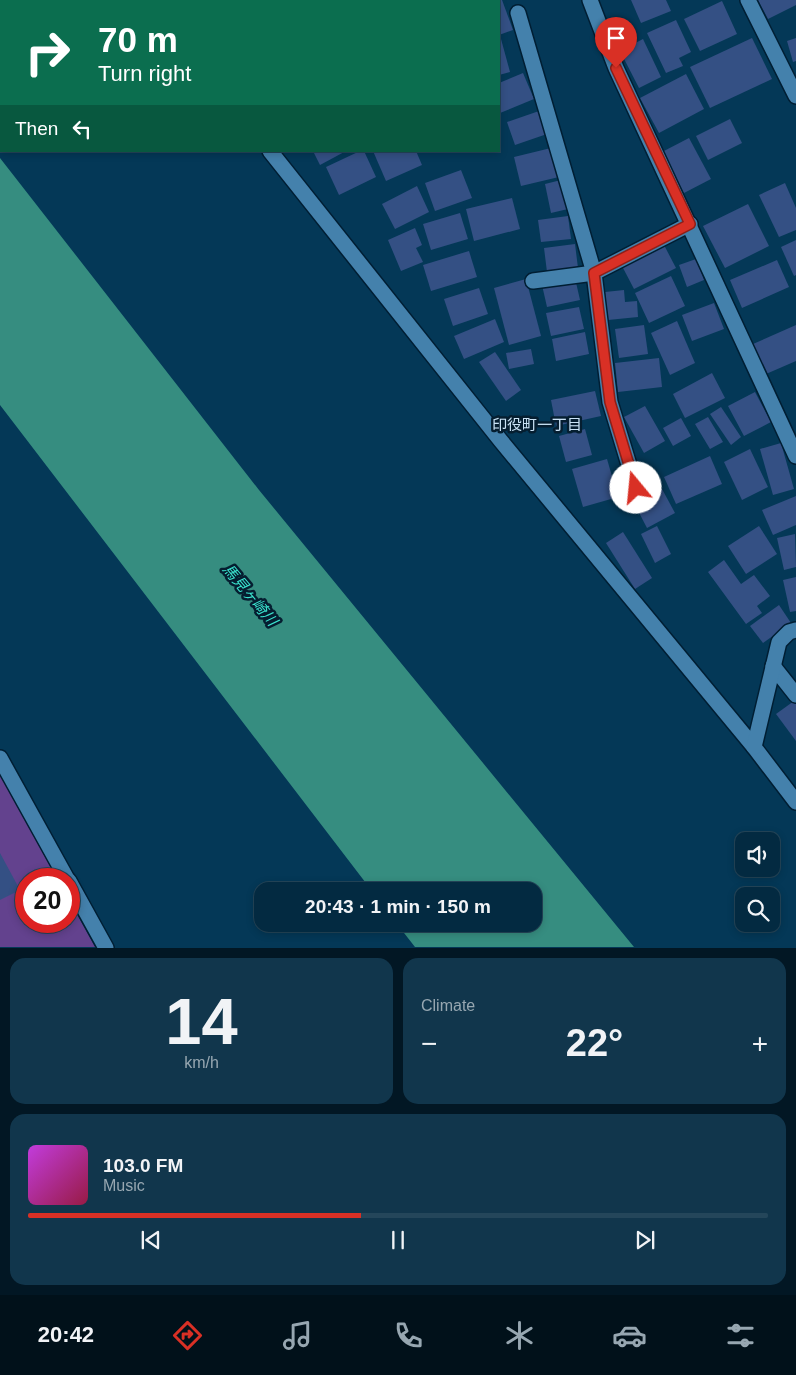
<!DOCTYPE html>
<html lang="en">
<head>
<meta charset="utf-8">
<style>
	body { margin:0; font-family:Arial,"Noto Sans JP",sans-serif; background:#11364c; color:#f1f3f6; height:100vh; display:flex; flex-direction:column; font-size:19px; white-space:nowrap }
	* { box-sizing:border-box; margin:0 }
	p { font-size:16px; color:#97a7b1 }
	.icon { flex:none; width:28px; height:28px; fill:none; stroke:currentColor; stroke-width:2; stroke-linecap:round; stroke-linejoin:round }
	.map { position:relative; height:948px; overflow:hidden }
	.side { display:flex; flex-direction:column; gap:10px; padding:10px; background:#021724; flex:1 }
	.side>* { flex:none }
	.guide { position:absolute; left:0px; top:0px; width:500px; height:152px; box-shadow:0 2px 8px #0003,0 0 0 1px #24465a; background:#0b6e4f; color:#fff; overflow:hidden }
	.fabs { position:absolute; left:735px; top:832px; display:grid; gap:10px }
	.fabs a { display:grid; place-items:center; width:45px; height:45px; border-radius:10px; background:#032a41; box-shadow:0 2px 8px #0003,0 0 0 1px #24465a; font-size:25px }
	.speed { position:absolute; left:15px; top:868px; display:flex; gap:10px; font-size:25px; font-weight:700; text-align:center }
	.speed>* { display:grid; place-content:center; width:65px; height:65px; border-radius:50%; background:#032a41; box-shadow:0 2px 8px #0003,0 0 0 1px #24465a; line-height:1 }
	.speed .limit { border:8px solid #d22; background:#fff; color:#111 }
	.pin { position:absolute; display:grid; place-items:center; width:42px; height:42px; color:#fff; margin:-51px -21px; border-radius:50% 50% 50% 0; rotate:-45deg; box-shadow:0 0 5px #0007 }
	.pin .icon { rotate:45deg }
	.me { position:absolute; width:55px; margin:-28px; rotate:343deg; stroke-linejoin:round; filter:drop-shadow(0 0 4px #0008) }
	.turn { display:flex; align-items:center; gap:18px; height:105px; padding:0 15px; font-size:22px }
	.turn .icon { width:65px; height:65px; stroke-width:2.5 }
	.turn b { display:block; font-size:35px; line-height:42px }
	.then { display:flex; align-items:center; height:48px; padding:0 15px; background:#0003; gap:10px; font-size:19px }
	.big { font-size:38px; font-weight:700; line-height:1.1 }
	.side .card { flex:1; display:flex; flex-direction:column; justify-content:center; gap:8px; min-width:0; padding:0 18px; border-radius:15px; background:#11364c }
	.side .dial { align-items:center; gap:0 }
	.dial b { font-size:65px; line-height:1 }
	.song { display:flex; align-items:center; gap:15px }
	.cover { width:60px; height:60px; border-radius:8px; background:linear-gradient(135deg,hsl(290 70% 55%),hsl(340 70% 35%)) }
	.played { height:5px; border-radius:2px; background:linear-gradient(90deg,#d93025 45%,#24465a 45%) }
	.keys { display:flex; justify-content:space-around; direction:ltr }
	.heat { display:flex; justify-content:space-between; align-items:center; font-size:28px; direction:ltr }
	.side .tiles { flex:1; display:grid; gap:10px; grid-template-columns:1fr 1fr }
	.card:last-child { grid-column:span 2 }
	.trip { position:absolute; left:254px; top:882px; width:288px; height:50px; border-radius:15px; background:#032a41; box-shadow:0 2px 8px #0003,0 0 0 1px #24465a; font-weight:700; line-height:50px; text-align:center }
	.dock { display:flex; height:80px; justify-content:space-around; align-items:center; background:#01111a; color:#97a7b1 }
	.dock .icon { width:35px; height:35px }
	.dock .active { color:#d93025 }
	.dock b { font-size:22px; color:#f1f3f6 }
	.map>svg:first-child { display:block }
	.green { fill:#63428e }
	.water { fill:#368d80 }
	.building { fill:#345084 }
	.lines { fill:none; stroke-linecap:round; stroke-linejoin:round }
	.minor-casing { stroke:#001e33; stroke-width:18 }
	.minor { stroke:#4481ac; stroke-width:15 }
	.route-casing { stroke:#8d1f18; stroke-width:12 }
	.route { stroke:#d93025; stroke-width:9 }
	.labels { text-anchor:middle; stroke-width:5; stroke-linejoin:round; paint-order:stroke }
	.neighbourhood-label { font-size:15px; fill:#cbe4f7; stroke:#051e30 }
	.water-label { font-size:15px; font-style:italic; fill:#3ae3ce; stroke:#051e30 }
</style>
</head>
<body>
<div class="map">
<svg width="796" height="948" viewBox="0 0 796 948">
	<rect width="100%" height="100%" fill="#043857"/>
	<!-- green -->
	<path class="green" d="M 0,774 L 57,879 L 26,879 L 26,921 L 69,921 L 69,900 L 95,947 L 0,947 Z"/>
	<!-- water -->
	<path class="water" d="M 0,158 L 259,490 L 634,947 L 415,947 L 397,924 L 532,924 L 532,891 L 372,891 L 0,405 Z"/>
	<!-- building -->
	<g class="building">
		<path d="M 499,0 L 502,0 L 513,30 L 499,35 Z"/>
		<path d="M 631,0 L 666,0 L 671,11 L 641,23 Z"/>
		<path d="M 758,0 L 796,0 L 796,5 L 768,19 Z"/>
		<path d="M 722,1 L 737,34 L 700,51 L 684,19 Z"/>
		<path d="M 676,20 L 691,52 L 679,58 L 683,66 L 666,73 L 647,33 Z"/>
		<path d="M 752,38 L 772,79 L 710,108 L 690,67 Z"/>
		<path d="M 796,38 L 796,61 L 793,62 L 787,41 Z"/>
		<path d="M 501,39 L 510,72 L 499,75 L 499,40 Z"/>
		<path d="M 643,39 L 661,77 L 639,88 L 620,51 Z"/>
		<path d="M 523,73 L 534,99 L 500,113 L 499,83 Z"/>
		<path d="M 686,74 L 704,109 L 659,133 L 640,98 Z"/>
		<path d="M 539,111 L 547,134 L 515,145 L 507,122 Z"/>
		<path d="M 730,119 L 742,143 L 708,160 L 696,136 Z"/>
		<path d="M 689,138 L 711,179 L 684,193 L 662,152 Z"/>
		<path d="M 551,148 L 559,177 L 521,186 L 514,157 Z"/>
		<path d="M 313,151 L 346,151 L 320,165 Z"/>
		<path d="M 360,151 L 364,151 L 376,177 L 339,195 L 326,167 Z"/>
		<path d="M 373,151 L 416,151 L 422,165 L 386,181 Z"/>
		<path d="M 461,170 L 472,198 L 435,211 L 425,183 Z"/>
		<path d="M 561,180 L 568,209 L 551,213 L 545,184 Z"/>
		<path d="M 785,183 L 796,208 L 796,230 L 779,237 L 759,195 Z"/>
		<path d="M 417,186 L 429,212 L 395,229 L 382,204 Z"/>
		<path d="M 512,198 L 520,229 L 474,241 L 466,209 Z"/>
		<path d="M 748,204 L 769,246 L 725,268 L 703,226 Z"/>
		<path d="M 460,213 L 468,239 L 431,250 L 423,224 Z"/>
		<path d="M 568,216 L 571,239 L 541,242 L 538,220 Z"/>
		<path d="M 415,228 L 422,245 L 416,248 L 423,262 L 401,271 L 388,240 Z"/>
		<path d="M 796,240 L 796,275 L 794,276 L 781,247 Z"/>
		<path d="M 575,244 L 578,268 L 547,272 L 544,248 Z"/>
		<path d="M 664,245 L 676,268 L 634,289 L 622,266 Z"/>
		<path d="M 469,251 L 477,277 L 431,291 L 423,265 Z"/>
		<path d="M 696,259 L 704,280 L 687,287 L 679,265 Z"/>
		<path d="M 777,260 L 789,287 L 742,308 L 730,280 Z"/>
		<path d="M 671,276 L 685,306 L 649,323 L 635,293 Z"/>
		<path d="M 575,278 L 580,300 L 547,307 L 542,285 Z"/>
		<path d="M 526,279 L 541,336 L 509,345 L 494,288 Z"/>
		<path d="M 479,288 L 488,314 L 453,326 L 444,299 Z"/>
		<path d="M 624,290 L 625,302 L 637,301 L 638,317 L 608,320 L 605,292 Z"/>
		<path d="M 714,303 L 724,329 L 692,341 L 682,315 Z"/>
		<path d="M 579,307 L 584,329 L 551,336 L 546,313 Z"/>
		<path d="M 495,319 L 504,342 L 464,359 L 454,336 Z"/>
		<path d="M 677,321 L 695,363 L 670,375 L 651,333 Z"/>
		<path d="M 644,325 L 648,354 L 619,358 L 615,329 Z"/>
		<path d="M 796,325 L 796,361 L 766,374 L 753,344 Z"/>
		<path d="M 585,332 L 589,354 L 556,361 L 552,339 Z"/>
		<path d="M 531,349 L 534,364 L 509,369 L 506,353 Z"/>
		<path d="M 495,352 L 521,390 L 506,401 L 479,362 Z"/>
		<path d="M 659,358 L 662,387 L 618,392 L 615,363 Z"/>
		<path d="M 712,373 L 725,398 L 685,418 L 673,394 Z"/>
		<path d="M 595,391 L 601,416 L 556,426 L 551,400 Z"/>
		<path d="M 755,392 L 771,422 L 744,436 L 728,406 Z"/>
		<path d="M 645,406 L 665,441 L 644,453 L 624,417 Z"/>
		<path d="M 721,407 L 741,437 L 731,445 L 710,414 Z"/>
		<path d="M 708,417 L 723,442 L 710,449 L 695,424 Z"/>
		<path d="M 681,418 L 691,436 L 673,446 L 663,428 Z"/>
		<path d="M 585,429 L 592,455 L 566,462 L 559,436 Z"/>
		<path d="M 781,443 L 794,489 L 773,495 L 760,449 Z"/>
		<path d="M 750,449 L 768,487 L 742,500 L 724,462 Z"/>
		<path d="M 710,456 L 722,484 L 676,504 L 664,477 Z"/>
		<path d="M 607,459 L 618,497 L 583,507 L 572,469 Z"/>
		<path d="M 662,489 L 675,513 L 647,528 L 634,503 Z"/>
		<path d="M 796,496 L 796,525 L 773,535 L 762,510 Z"/>
		<path d="M 657,526 L 671,554 L 655,563 L 641,534 Z"/>
		<path d="M 759,526 L 777,554 L 746,574 L 728,546 Z"/>
		<path d="M 623,532 L 652,578 L 635,589 L 606,543 Z"/>
		<path d="M 795,534 L 796,567 L 784,570 L 777,538 Z"/>
		<path d="M 724,560 L 741,584 L 754,575 L 770,596 L 757,606 L 762,613 L 746,624 L 708,572 Z"/>
		<path d="M 796,577 L 796,611 L 790,612 L 783,580 Z"/>
		<path d="M 779,605 L 791,623 L 763,643 L 750,626 Z"/>
		<path d="M 794,701 L 796,704 L 796,741 L 776,714 Z"/>
		<path d="M 0,853 L 20,890 L 0,900 Z"/>
	</g>
	<g class="lines">
		<defs>
			<g id="minor">
				<path d="M 149,0 L 150,1"/>
				<path d="M 590,0 L 616,68 L 796,456"/>
				<path d="M 748,0 L 796,96"/>
				<path d="M 518,13 L 594,273 L 610,402 L 636,488"/>
				<path d="M 270,151 L 501,441 L 754,747 L 796,802"/>
				<path d="M 533,281 L 594,273 L 690,224"/>
				<path d="M 773,666 L 796,695"/>
				<path d="M 754,747 L 779,642 L 789,632 L 796,630"/>
				<path d="M 0,758 L 67,879"/>
				<path d="M 69,881 L 106,948"/>
			</g>
		</defs>
		<!-- minor casing -->
		<use href="#minor" class="minor-casing"/>
		<!-- minor -->
		<use href="#minor" class="minor"/>
	</g>
	<g class="lines">
		<defs>
			<path id="route" d="M 616,68 L 690,224 L 594,273 L 610,402 L 636,488"/>
		</defs>
		<!-- route casing -->
		<use href="#route" class="route-casing"/>
		<!-- route -->
		<use href="#route" class="route"/>
	</g>
	<g class="labels">
		<!-- neighbourhood labels -->
		<g class="neighbourhood-label">
			<text x="537" y="430">印役町一丁目</text>
		</g>
		<!-- water labels -->
		<g class="water-label">
			<text transform="translate(250 595) rotate(50)" y="5">馬見ヶ崎川</text>
		</g>
	</g>
</svg>
<div class="fabs">
<a><svg class="icon" aria-label="sound" viewBox="0 0 24 24"><path d="M4 9h4l5-4v14l-5-4H4zM17 9q2 3 0 6"/></svg></a>
<a><svg class="icon" aria-label="search" viewBox="0 0 24 24"><circle cx="10" cy="10" r="6"/><path d="M15 15l6 6"/></svg></a>
</div>
<div class="speed"><div class="limit">20</div></div>
<div class="pin" style="left:616px;top:68px;background:#d93025"><svg class="icon" aria-label="arrive" viewBox="0 0 24 24"><path d="M6 21V4h12l-3 4 3 4H6"/></svg></div>
<svg class="me" style="left:636px;top:488px" viewBox="-20 -20 40 40"><circle r="19" fill="#fff"/><path d="M0-13L10 11 0 6-10 11z" fill="#d93025"/></svg>
<div class="trip">20:43 · 1 min · 150 m</div>
<div class="guide">
<div class="turn"><svg class="icon" aria-label="right" viewBox="0 0 24 24"><path d="M7 20v-9h11M14 6l5 5-5 5"/></svg><div><b>70 m</b>Turn right</div></div>
<div class="then">Then<svg class="icon" aria-label="left" viewBox="0 0 24 24"><path d="M17 20v-9H6M10 6l-5 5 5 5"/></svg></div>
</div>
</div>
<section class="side">
<div class="tiles">
<div class="card dial"><b>14</b><p>km/h</p></div>
<div class="card"><p>Climate</p>
<div class="heat"><a>−</a><b class="big">22°</b><a>+</a></div>
</div>
<div class="card">
<div class="song"><i class="cover"></i><div><b>103.0 FM</b><p>Music</p></div></div>
<div class="played"></div>
<div class="keys"><svg class="icon" aria-label="previous" viewBox="0 0 24 24"><path d="M18 5L8 12l10 7zM5 5v14"/></svg><svg class="icon" aria-label="pause" viewBox="0 0 24 24"><path d="M8 5v14M16 5v14"/></svg><svg class="icon" aria-label="next" viewBox="0 0 24 24"><path d="M6 5l10 7-10 7zM19 5v14"/></svg></div>
</div>
</div>
</section>
<nav class="dock">
<b>20:42</b>
<svg class="icon active" aria-label="directions" viewBox="0 0 24 24"><path d="M12 3l9 9-9 9-9-9zM9 14v-3h6M13 9l2 2-2 2"/></svg>
<svg class="icon" aria-label="music" viewBox="0 0 24 24"><path d="M9 18V5l10-2v13"/><circle cx="6" cy="18" r="3"/><circle cx="16" cy="16" r="3"/></svg>
<svg class="icon" aria-label="phone" viewBox="0 0 24 24"><path d="M5 4h4l2 5-3 2q2 4 5 5l2-3 5 2v4C11 20 4 13 5 4z"/></svg>
<svg class="icon" aria-label="climate" viewBox="0 0 24 24"><path d="M12 3v18M4 7l16 10M4 17L20 7"/></svg>
<svg class="icon" aria-label="car" viewBox="0 0 24 24"><path d="M5 17H2v-5l4-1 3-4h7l3 4 3 1v5h-3M9 17h6M6 11h13"/><circle cx="7" cy="17" r="2"/><circle cx="17" cy="17" r="2"/></svg>
<svg class="icon" aria-label="filters" viewBox="0 0 24 24"><path d="M4 7h16M4 17h16"/><circle cx="9" cy="7" r="2"/><circle cx="15" cy="17" r="2"/></svg>
</nav>
</body>
</html>
